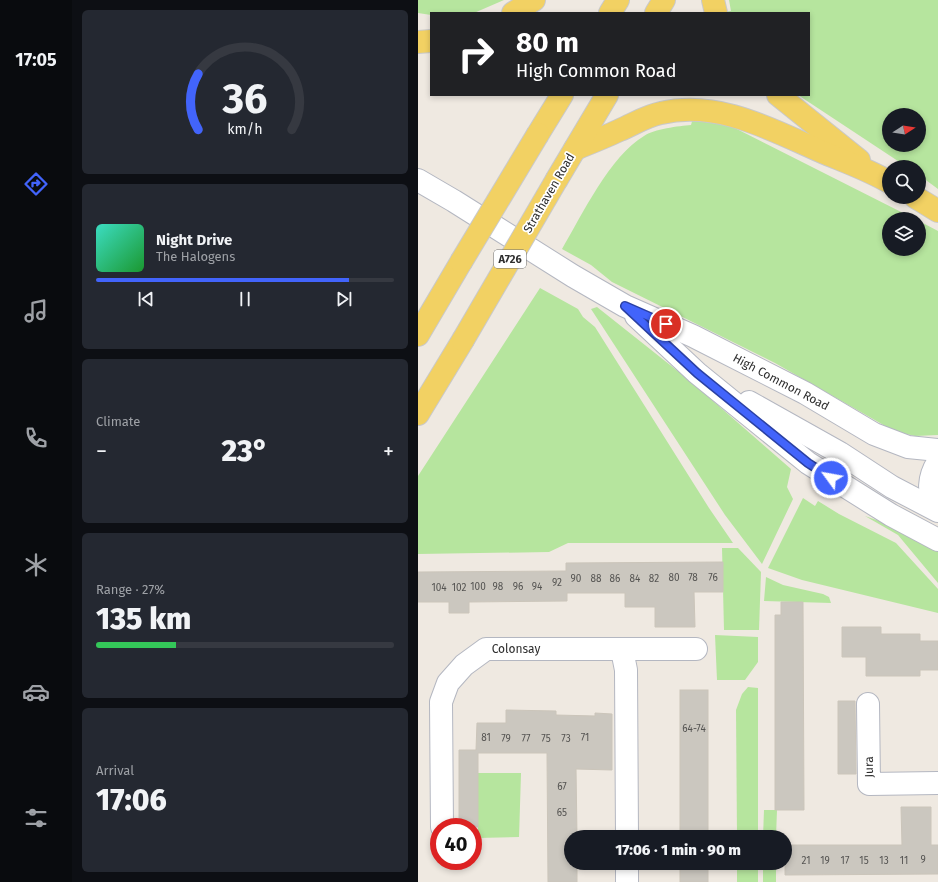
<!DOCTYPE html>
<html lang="en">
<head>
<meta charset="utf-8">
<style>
	body { margin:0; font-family:"Fira Sans",sans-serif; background:#242831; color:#f1f3f6; height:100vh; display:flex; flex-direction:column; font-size:15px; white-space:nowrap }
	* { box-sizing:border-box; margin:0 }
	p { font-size:13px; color:#9ea1a6 }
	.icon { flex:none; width:22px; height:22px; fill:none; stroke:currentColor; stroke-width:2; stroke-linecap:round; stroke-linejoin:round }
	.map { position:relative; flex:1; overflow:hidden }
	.panel { display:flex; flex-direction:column; gap:10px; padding:10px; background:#0d0f14; width:346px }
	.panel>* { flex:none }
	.banner { position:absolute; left:12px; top:12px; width:380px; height:84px; border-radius:0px; box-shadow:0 2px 6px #0003; background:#202124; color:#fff; overflow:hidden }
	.needle { width:26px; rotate:78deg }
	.controls { position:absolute; left:464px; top:108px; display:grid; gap:8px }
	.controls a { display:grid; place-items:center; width:44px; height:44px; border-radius:50%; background:#171b24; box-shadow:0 2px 6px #0003; font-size:20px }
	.speed { position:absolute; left:12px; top:818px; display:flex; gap:8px; font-size:20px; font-weight:700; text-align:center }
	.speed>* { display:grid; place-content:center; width:52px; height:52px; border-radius:50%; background:#171b24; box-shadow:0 2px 6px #0003; line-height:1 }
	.speed .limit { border:6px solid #d22; background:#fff; color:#111 }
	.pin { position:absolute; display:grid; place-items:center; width:34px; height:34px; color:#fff; margin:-17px; border:2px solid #fff; border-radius:50%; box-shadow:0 1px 4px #0007 }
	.me { position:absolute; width:44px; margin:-22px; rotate:302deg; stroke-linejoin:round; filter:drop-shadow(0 0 3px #0008) }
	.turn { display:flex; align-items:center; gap:14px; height:84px; padding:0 20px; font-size:18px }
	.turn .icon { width:52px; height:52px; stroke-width:2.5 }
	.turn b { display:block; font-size:28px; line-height:34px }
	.big { font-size:30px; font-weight:800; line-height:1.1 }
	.panel .widget { flex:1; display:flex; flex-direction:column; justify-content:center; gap:6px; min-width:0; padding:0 14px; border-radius:6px; background:#242831 }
	.panel .dial { align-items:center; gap:0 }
	.dial svg { height:104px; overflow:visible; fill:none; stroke:#363941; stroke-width:7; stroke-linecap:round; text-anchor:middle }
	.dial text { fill:#f1f3f6; stroke:none }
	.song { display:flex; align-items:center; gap:12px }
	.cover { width:48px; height:48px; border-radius:6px; background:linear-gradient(135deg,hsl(170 70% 55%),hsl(130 70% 35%)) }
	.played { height:4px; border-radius:2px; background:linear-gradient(90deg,#4264fb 85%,#363941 85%) }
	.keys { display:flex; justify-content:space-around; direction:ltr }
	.heat { display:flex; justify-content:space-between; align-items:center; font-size:22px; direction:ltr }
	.charge { height:6px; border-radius:3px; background:linear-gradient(90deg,#34c759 27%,#363941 0) }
	.trip { position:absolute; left:146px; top:830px; width:228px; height:40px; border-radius:20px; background:#171b24; box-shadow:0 2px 6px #0003; font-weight:800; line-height:40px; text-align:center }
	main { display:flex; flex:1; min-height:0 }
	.tabs { display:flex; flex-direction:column; width:72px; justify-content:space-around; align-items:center; background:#090b0e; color:#9ea1a6 }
	.tabs .icon { width:28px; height:28px }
	.tabs .on { color:#4264fb }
	.tabs b { font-size:18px; color:#f1f3f6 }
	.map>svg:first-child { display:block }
	.green { fill:#b6e59e; fill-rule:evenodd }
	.building { fill:#cbc7bf; stroke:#cbc5ba }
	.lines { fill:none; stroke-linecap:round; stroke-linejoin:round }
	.minor-casing { stroke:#b4b7c1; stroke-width:24 }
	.major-casing { stroke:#c9c9c9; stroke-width:24 }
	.minor { stroke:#fff; stroke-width:22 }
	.major { stroke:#f2d163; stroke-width:22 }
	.major-bridge-casing { stroke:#c9c9c9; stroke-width:24; stroke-linecap:butt }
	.major-bridge { stroke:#f2d163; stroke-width:22 }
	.route-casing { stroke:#2b41a3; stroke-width:10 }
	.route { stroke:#4264fb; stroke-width:7 }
	.labels { text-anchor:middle; stroke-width:3.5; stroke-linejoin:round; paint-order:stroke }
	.number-label { font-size:10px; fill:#555452 }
	.shield { fill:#fff; stroke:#6d6d6d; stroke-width:1 }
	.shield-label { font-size:11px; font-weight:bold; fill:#2e2e2e }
	.street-label { font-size:12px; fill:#2e2e2e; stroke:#fff }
</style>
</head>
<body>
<main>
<nav class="tabs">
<b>17:05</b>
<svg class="icon on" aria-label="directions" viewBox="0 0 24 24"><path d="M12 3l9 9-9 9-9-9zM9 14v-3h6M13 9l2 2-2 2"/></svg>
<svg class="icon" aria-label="music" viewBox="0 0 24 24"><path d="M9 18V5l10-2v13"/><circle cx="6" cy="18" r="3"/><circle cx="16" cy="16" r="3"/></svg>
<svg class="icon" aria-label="phone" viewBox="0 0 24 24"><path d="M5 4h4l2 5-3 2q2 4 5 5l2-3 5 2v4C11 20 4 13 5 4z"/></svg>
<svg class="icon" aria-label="climate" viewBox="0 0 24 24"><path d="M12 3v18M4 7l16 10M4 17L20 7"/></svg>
<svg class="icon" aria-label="car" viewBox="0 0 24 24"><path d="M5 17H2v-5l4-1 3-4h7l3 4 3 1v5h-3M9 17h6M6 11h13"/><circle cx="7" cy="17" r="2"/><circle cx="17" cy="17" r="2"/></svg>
<svg class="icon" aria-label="filters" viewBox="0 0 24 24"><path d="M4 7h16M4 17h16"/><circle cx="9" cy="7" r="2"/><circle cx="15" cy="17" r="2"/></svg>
</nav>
<section class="panel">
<div class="widget dial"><svg viewBox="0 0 100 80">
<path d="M14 69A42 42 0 1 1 86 69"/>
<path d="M14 69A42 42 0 0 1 14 26" stroke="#4264fb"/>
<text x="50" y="56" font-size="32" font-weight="700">36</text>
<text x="50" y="72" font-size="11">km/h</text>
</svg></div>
<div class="widget">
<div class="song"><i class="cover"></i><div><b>Night Drive</b><p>The Halogens</p></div></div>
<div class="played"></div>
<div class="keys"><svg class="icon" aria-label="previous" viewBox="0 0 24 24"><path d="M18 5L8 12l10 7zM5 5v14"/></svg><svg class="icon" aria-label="pause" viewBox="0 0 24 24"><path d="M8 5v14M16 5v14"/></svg><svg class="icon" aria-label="next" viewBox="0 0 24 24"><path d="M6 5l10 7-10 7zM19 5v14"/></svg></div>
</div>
<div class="widget"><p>Climate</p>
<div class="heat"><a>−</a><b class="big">23°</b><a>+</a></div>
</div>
<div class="widget"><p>Range · 27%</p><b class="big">135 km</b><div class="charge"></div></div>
<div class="widget"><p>Arrival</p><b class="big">17:06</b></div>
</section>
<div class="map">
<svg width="520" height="882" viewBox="0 0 520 882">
	<rect width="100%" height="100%" fill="#efe9e1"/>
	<!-- green -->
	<g class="green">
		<path d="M 0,0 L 86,0 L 56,13 L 13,13 L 13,15 L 0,13 Z"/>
		<path d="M 311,0 L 520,0 L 520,189 L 501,175 L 501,167 L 489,167 L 380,95 L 391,95 L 391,13 L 306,13 L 305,12 L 313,11 ZM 471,115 L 501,115 L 501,145 L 471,145 Z"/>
		<path d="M 275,118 L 305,122 L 497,219 L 471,219 L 471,249 L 501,249 L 501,221 L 520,231 L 520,435 L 497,436 L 476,431 L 357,363 L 194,282 L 173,265 L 144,249 C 164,215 192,156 226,136 C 236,129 261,126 273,125 Z"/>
		<path d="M 122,288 L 160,309 L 165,317 L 177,327 L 291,508 L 315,543 L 150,543 L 131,552 L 0,554 L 0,476 Z"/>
		<path d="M 179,307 L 271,380 L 373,469 L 369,487 L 375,499 L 344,564 L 307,515 L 173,309 Z"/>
		<path d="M 385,498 L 397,506 L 400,501 L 421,514 L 478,543 L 520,589 L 520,613 L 384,580 L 350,568 Z"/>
		<path d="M 447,516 L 490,531 L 520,548 L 520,583 L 480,535 Z"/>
		<path d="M 304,548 L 320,548 L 343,572 L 341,630 L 306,630 Z"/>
		<path d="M 348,577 L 365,585 L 405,594 L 411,597 L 413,603 L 346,601 Z"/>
		<path d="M 297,635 L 340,637 L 340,662 L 327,680 L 299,680 Z"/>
		<path d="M 330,687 L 340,688 L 340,837 L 319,837 L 318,710 L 324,694 Z"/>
		<path d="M 60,773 L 103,773 L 101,837 L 60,838 Z"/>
		<path d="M 346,810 L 359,810 L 358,837 L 345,837 Z"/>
		<rect x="319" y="863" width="21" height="19"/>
		<rect x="345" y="863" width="13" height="19"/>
	</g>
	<!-- building -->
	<g class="building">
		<path d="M 305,562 L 305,592 L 276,592 L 277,627 L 237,627 L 237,607 L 207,607 L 207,593 L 149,593 L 149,601 L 51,602 L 51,613 L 31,613 L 31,602 L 0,602 L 0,572 L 148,571 L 148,563 Z"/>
		<path d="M 363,602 L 385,602 L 386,810 L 357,810 L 357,615 L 363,615 Z"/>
		<path d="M 424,627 L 463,627 L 463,634 L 502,634 L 502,641 L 520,641 L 520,670 L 502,670 L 502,676 L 448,676 L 448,657 L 424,657 Z"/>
		<rect x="262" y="690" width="28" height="147"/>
		<path d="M 420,701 L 437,701 L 438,774 L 420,774 Z"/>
		<path d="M 88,710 L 138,711 L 138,715 L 177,716 L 177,713 L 194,714 L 194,770 L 158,769 L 159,837 L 153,837 L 153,863 L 159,863 L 159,882 L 130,882 L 129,753 L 60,753 L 60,827 L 41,827 L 41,750 L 58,750 L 59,723 L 88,723 Z"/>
		<path d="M 483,807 L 513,807 L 513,845 L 520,845 L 520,874 L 367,875 L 367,845 L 484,845 Z"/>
		<rect x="262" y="863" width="28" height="19"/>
	</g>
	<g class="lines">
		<defs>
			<g id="minor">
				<path d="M 0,180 L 36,201 L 155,276 L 207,306 L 275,336 L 387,393 L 456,434 L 490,447 L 520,450"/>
				<path d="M 218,316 L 279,373 L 390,463 L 473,515 L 520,540"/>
				<path d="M 331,402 L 422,453 L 474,487 L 520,511"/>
				<path d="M 520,462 C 511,476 508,494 520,508"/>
				<path d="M 204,650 L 208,670 L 209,837"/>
				<path d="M 450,704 L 451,784 L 520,783"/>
				<path d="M 24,827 L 23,702 L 30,683 L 46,665 L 68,649 L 278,649"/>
				<path d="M 209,863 L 209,882"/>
			</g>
			<g id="major">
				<path d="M 295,0 L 298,13"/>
				<path d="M 95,13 L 116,0"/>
				<path d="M 192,13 L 200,0"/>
				<path d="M 238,13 L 246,0"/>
				<path d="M 0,42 L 13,41"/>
				<path d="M 360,95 L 441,160"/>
				<path d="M 120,134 L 144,95"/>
				<path d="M 157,149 C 172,143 187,137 202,130 C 216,124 228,116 243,113 C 300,100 352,129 402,151 C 425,161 449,169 471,182"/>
				<path d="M 139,179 L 189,95"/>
				<path d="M 497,197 L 520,211"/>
				<path d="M 0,335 L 43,262"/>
				<path d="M 0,414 L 45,340"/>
			</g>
		</defs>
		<!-- minor casing -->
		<use href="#minor" class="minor-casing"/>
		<!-- major casing -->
		<use href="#major" class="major-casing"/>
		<!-- minor -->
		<use href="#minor" class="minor"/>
		<!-- major -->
		<use href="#major" class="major"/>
		<defs>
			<g id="major-bridge">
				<path d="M 43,262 L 120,134"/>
				<path d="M 45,340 L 139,179"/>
			</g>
		</defs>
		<!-- major-bridge casing -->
		<use href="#major-bridge" class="major-bridge-casing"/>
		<!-- major-bridge -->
		<use href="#major-bridge" class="major-bridge"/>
	</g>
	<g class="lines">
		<defs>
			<path id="route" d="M 248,324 L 207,306 L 279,373 L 390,463 L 413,478"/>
		</defs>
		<!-- route casing -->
		<use href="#route" class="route-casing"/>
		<!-- route -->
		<use href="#route" class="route"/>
	</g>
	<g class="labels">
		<!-- number labels -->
		<g class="number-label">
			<text x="256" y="581">80</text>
			<text x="275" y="581">78</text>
			<text x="295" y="581">76</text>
			<text x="158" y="582">90</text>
			<text x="178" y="582">88</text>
			<text x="197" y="582">86</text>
			<text x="217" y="582">84</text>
			<text x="236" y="582">82</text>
			<text x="139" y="586">92</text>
			<text x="60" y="590">100</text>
			<text x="80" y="590">98</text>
			<text x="100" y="590">96</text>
			<text x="119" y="590">94</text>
			<text x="21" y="591">104</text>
			<text x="41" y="591">102</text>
			<text x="276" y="732">64-74</text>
			<text x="68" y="741">81</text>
			<text x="167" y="741">71</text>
			<text x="88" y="742">79</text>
			<text x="108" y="742">77</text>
			<text x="128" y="742">75</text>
			<text x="148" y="742">73</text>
			<text x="144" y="790">67</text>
			<text x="144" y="816">65</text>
			<text x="505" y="863">9</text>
			<text x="388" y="864">21</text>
			<text x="407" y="864">19</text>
			<text x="427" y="864">17</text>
			<text x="446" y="864">15</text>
			<text x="466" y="864">13</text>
			<text x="486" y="864">11</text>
		</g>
		<!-- shield labels -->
		<rect class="shield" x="76" y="250" width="32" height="18" rx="3"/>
		<g class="shield-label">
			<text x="92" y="263">A726</text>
		</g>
		<!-- street labels -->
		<g class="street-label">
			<text transform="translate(131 193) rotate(-60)" y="4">Strathaven Road</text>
			<text transform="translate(363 382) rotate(28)" y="4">High Common Road</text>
			<text x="98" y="653">Colonsay</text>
			<text transform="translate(451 767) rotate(-91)" y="4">Jura</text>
		</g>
	</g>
</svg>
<div class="controls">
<a><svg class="needle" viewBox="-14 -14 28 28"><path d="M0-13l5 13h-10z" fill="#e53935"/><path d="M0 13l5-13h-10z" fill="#9ea1a6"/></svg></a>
<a><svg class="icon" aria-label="search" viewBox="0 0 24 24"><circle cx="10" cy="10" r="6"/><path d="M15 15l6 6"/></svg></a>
<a><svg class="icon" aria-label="layers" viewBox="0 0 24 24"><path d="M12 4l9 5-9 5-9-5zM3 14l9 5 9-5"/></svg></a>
</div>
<div class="speed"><div class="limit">40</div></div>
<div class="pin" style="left:248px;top:324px;background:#d93025"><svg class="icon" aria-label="arrive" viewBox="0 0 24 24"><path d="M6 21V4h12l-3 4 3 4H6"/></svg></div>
<svg class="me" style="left:413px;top:478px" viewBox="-20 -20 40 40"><circle r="17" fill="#4264fb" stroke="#fff" stroke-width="3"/><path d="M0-11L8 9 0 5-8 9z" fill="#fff"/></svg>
<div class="trip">17:06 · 1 min · 90 m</div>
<div class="banner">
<div class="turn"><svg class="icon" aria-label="right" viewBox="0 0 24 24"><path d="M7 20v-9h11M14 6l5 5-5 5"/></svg><div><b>80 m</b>High Common Road</div></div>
</div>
</div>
</main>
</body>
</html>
